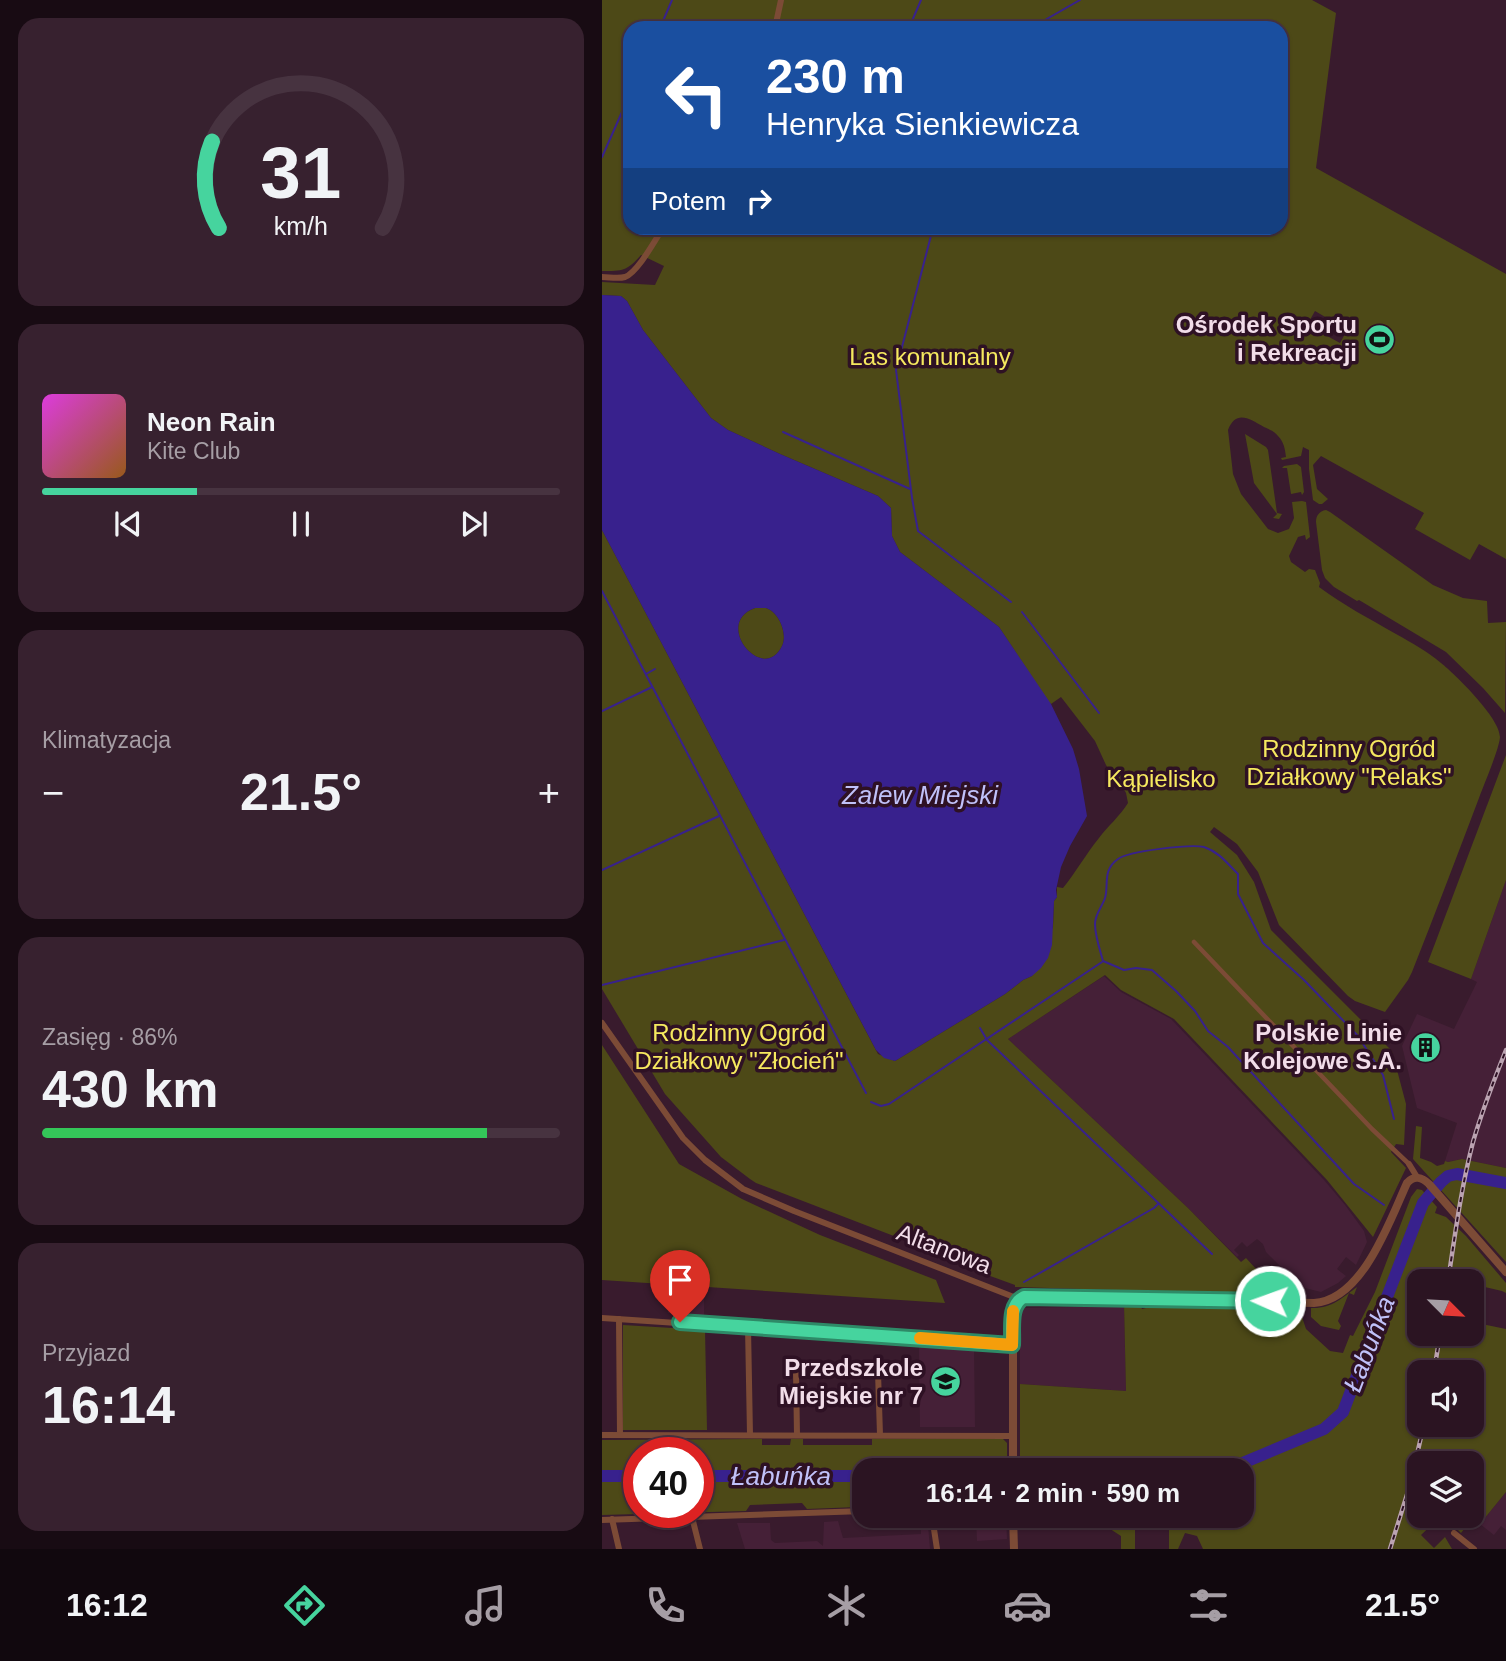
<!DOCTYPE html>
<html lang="pl">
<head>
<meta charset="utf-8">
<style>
	body { margin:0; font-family:Arial,sans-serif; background:#37212f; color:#f1f3f6; height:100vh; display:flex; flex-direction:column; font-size:26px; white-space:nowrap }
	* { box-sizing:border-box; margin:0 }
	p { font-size:23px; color:#a69ea5 }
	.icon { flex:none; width:38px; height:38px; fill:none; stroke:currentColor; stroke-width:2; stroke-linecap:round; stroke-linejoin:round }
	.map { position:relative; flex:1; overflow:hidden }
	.drawer { display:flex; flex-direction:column; gap:18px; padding:18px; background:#180b13; width:602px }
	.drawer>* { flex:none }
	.banner { position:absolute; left:21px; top:21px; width:665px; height:214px; border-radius:21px; box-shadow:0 2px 5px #0004,0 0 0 2px #473340; background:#1a4fa0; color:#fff; overflow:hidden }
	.needle { width:46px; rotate:114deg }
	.buttons { position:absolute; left:805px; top:1269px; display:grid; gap:14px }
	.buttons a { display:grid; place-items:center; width:77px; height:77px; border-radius:14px; background:#2b1422; box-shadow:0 2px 5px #0004,0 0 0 2px #473340; font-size:35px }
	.speed { position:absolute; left:21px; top:1437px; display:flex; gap:14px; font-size:35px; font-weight:700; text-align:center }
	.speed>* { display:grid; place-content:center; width:91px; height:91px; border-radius:50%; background:#2b1422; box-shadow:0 2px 5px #0004,0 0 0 2px #473340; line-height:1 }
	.speed .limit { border:10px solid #d22; background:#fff; color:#111 }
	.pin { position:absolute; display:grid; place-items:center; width:60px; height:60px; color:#fff; margin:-72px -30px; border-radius:50% 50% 50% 0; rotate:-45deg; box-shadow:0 0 7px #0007 }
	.pin .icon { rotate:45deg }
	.me { position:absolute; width:77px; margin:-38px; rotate:272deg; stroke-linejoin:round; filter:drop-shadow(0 0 5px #0008) }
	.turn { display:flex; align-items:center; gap:24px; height:147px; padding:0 28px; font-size:32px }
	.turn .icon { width:91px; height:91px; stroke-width:2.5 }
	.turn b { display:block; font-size:49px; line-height:60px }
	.then { display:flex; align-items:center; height:66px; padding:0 28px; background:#0003; gap:14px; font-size:26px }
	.big { font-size:52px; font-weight:700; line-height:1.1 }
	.drawer .tile { flex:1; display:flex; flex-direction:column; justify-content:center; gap:10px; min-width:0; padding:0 24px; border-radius:21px; background:#37212f }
	.drawer .dial { align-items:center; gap:0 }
	.dial svg { height:182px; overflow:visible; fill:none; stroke:#473340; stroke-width:7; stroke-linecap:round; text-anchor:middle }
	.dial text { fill:#f1f3f6; stroke:none }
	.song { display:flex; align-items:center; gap:21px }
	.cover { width:84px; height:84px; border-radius:10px; background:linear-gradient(135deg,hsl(300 70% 55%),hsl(30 70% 35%)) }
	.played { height:7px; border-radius:4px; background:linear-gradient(90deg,#46d49e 30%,#473340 30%) }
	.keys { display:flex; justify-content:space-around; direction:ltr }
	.heat { display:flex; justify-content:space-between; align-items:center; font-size:38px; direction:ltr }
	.charge { height:10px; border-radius:5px; background:linear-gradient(90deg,#34c759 86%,#473340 0) }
	.trip { position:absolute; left:250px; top:1458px; width:402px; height:70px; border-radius:21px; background:#2b1422; box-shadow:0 2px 5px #0004,0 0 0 2px #473340; font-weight:700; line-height:70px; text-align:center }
	.tab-bar { display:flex; height:112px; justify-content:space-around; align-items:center; background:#11080e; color:#a69ea5 }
	.tab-bar .icon { width:49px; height:49px }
	.tab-bar .selected { color:#46d49e }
	.tab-bar b { font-size:32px; color:#f1f3f6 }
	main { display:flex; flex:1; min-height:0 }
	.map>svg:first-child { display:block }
	.built { fill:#452037 }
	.green { fill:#4d4917; fill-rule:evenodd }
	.water { fill:#38218d; fill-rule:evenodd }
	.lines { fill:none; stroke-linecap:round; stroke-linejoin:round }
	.stream { stroke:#38218d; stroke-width:2 }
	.river { stroke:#38218d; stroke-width:12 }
	.pedestrian { stroke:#7c4b36; stroke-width:4.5 }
	.minor { stroke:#7c4b36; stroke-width:6 }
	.tertiary { stroke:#7c4b36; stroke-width:8 }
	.rail-casing { stroke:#bba3b1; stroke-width:4.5 }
	.rail { stroke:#2e1124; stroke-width:2; stroke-dasharray:5; stroke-linecap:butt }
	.route-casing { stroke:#2e8a67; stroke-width:18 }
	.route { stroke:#46d49e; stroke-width:12 }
	.slow { stroke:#f59e0b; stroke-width:12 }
	.labels { text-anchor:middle; stroke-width:7; stroke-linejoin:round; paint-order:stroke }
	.poi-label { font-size:24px; font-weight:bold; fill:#f2dde9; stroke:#2e1124; text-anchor:end }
	.park-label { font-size:24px; fill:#f6e95f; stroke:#2e1124 }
	.street-label { font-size:24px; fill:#f2dde9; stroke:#2e1124 }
	.water-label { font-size:26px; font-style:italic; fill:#c0c1f9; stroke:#2e1124 }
</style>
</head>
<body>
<main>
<section class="drawer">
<div class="tile dial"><svg viewBox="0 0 100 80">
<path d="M14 69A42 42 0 1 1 86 69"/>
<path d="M14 69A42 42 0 0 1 11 31" stroke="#46d49e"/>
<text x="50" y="56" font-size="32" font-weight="700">31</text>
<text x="50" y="72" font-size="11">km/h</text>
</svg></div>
<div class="tile">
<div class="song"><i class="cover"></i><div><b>Neon Rain</b><p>Kite Club</p></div></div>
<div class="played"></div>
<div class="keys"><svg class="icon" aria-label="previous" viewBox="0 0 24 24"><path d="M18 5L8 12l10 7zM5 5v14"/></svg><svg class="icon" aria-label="pause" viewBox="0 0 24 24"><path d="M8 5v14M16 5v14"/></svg><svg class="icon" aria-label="next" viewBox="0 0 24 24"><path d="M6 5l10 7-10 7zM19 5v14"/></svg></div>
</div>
<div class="tile"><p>Klimatyzacja</p>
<div class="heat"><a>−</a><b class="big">21.5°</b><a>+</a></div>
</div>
<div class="tile"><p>Zasięg · 86%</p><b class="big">430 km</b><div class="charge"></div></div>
<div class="tile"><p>Przyjazd</p><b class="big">16:14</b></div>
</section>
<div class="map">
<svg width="904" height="1549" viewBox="0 0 904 1549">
	<rect width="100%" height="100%" fill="#391b2d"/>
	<!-- built -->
	<g class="built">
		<path d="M 904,880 L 904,1168 L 860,1159 L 846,1162 L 843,1161 L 855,1123 L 815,1108 L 800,1046 L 815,1014 L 852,1029 L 875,982 L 869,979 Z"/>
		<path d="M 502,976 L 519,992 L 569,1019 L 722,1180 L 743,1205 L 762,1231 L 765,1242 L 754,1265 L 744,1257 L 735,1269 L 744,1276 L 736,1283 L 719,1292 L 699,1287 L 664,1252 L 661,1244 L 655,1239 L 645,1247 L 640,1242 L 632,1250 L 637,1255 L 635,1257 L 586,1208 L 406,1039 Z"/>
		<path d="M 68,1285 L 102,1287 L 102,1315 L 66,1313 Z"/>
		<path d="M 522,1306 L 524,1391 L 418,1384 L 418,1310 L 420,1308 Z"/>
		<path d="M 317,1344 L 372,1348 L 373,1427 L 318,1427 Z"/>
		<path d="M 904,1492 L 904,1530 L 899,1526 L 892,1535 L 878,1524 Z"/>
		<path d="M 374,1516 L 404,1516 L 405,1539 L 375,1541 Z"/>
		<path d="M 236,1521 L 241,1538 L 319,1534 L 319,1526 L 326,1525 L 328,1549 L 143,1549 L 135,1523 L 168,1523 L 169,1540 L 173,1543 L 215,1541 L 221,1546 L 222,1522 Z"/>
	</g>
	<!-- green -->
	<g class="green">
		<path d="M 0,0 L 710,0 L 734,13 L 714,168 L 904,274 L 904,559 L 877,544 L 868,560 L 813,529 L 822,513 L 719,456 L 711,465 L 715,489 L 726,499 L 720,504 L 717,504 L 711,500 L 707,469 L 707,450 L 701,447 L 699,456 L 680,460 L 679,458 L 684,457 C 683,449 682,442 676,436 C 673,432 667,429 662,427 C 648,419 634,409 626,430 L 631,474 L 639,494 L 666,529 L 676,533 L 687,529 L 692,518 L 690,502 L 700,501 L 704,502 L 708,537 L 704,540 L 703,535 L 696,537 L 687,556 L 689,562 L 703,572 L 707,569 L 713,570 L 718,583 L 717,587 C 741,605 768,619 794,634 C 810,643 825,651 839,663 C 854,675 898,718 898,737 C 897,750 882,784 877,798 C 855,856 833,914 810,972 L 806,980 L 783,1012 L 753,1001 L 746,996 L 677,925 L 656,872 L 635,844 L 612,827 L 608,832 L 635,855 L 652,882 L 669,930 L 790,1051 L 804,1104 L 802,1145 L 794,1144 L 789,1152 L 804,1168 L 771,1237 L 725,1180 L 572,1019 L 519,990 L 503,975 L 406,1039 L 586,1208 L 639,1262 L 644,1258 L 655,1270 L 658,1268 L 662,1269 L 664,1275 L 663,1283 L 654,1284 L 648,1294 L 413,1287 L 413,1285 L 369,1269 L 310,1243 L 154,1183 L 148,1179 L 119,1157 L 63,1094 L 0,989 L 0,530 L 276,1054 L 293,1061 L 403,994 L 421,980 L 430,976 L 451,927 L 452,901 L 455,897 L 455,887 L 461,888 C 474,872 484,854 497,838 C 506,826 518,816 526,803 L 524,793 L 518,782 L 515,783 L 504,765 L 493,741 L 459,697 L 449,704 L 446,701 L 397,627 L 298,552 L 290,536 L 289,508 L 276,496 L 178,454 L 126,430 L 109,418 L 41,330 L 25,301 L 19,296 L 0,295 L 0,282 L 53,285 L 62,266 L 39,255 C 25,271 21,271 0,271 ZM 28,28 L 679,28 L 679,228 L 28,228 ZM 713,311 L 737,325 L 735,330 L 743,334 L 738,343 L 705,325 Z"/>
		<path d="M 643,434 L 664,447 L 666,450 L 675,513 L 680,514 L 677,519 L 671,518 L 675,514 L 652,483 Z"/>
		<path d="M 695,464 L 699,467 L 702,492 L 700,495 L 699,492 L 689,494 L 685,468 L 680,468 L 682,466 Z"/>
		<path d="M 724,510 L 728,512 L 831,585 L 861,598 L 885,601 L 886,623 L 904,622 L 903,713 L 881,688 L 844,652 L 757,600 L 755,601 L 732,587 L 723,578 L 720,570 L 714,522 C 714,516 717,511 724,510 Z"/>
		<path d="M 153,608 C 156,608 162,608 164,608 C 177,612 186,634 180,646 C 161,685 110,623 153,608 Z"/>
		<path d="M 904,755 L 904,880 L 869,979 L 826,962 Z"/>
		<path d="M 0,1045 L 77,1164 L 140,1199 L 218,1235 L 334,1280 L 343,1303 L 0,1280 Z"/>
		<path d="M 814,1126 L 820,1127 L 818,1158 L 829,1162 L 835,1166 L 842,1164 L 843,1161 L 846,1162 L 860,1159 L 904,1168 L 904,1262 L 811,1159 Z"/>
		<path d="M 815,1189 L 820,1190 L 835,1207 L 833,1213 L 844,1217 L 864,1236 L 904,1283 L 904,1293 L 900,1291 L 870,1284 L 870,1281 L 817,1281 L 817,1334 L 870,1334 L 870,1322 L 904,1329 L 904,1492 L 878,1524 L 873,1520 L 867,1523 L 859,1533 L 852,1526 L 860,1520 L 858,1516 L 870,1516 L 870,1463 L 817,1463 L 817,1516 L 839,1516 L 819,1535 L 832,1548 L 843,1537 L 850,1549 L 601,1549 L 595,1536 L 583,1533 L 576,1549 L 567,1549 L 567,1516 L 640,1516 L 640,1470 L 418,1470 L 418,1384 L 524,1391 L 522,1304 L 538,1304 L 540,1309 L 544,1308 L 545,1304 L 697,1308 L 704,1329 L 728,1351 L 741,1353 L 748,1335 L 751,1336 L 773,1292 L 809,1197 ZM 817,1372 L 870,1372 L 870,1424 L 817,1424 Z"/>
		<path d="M 755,1287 L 752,1295 L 747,1293 L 736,1321 L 739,1326 L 737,1330 L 719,1326 L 709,1317 L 709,1308 C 729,1309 740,1298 755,1287 Z"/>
		<path d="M 21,1325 L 103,1330 L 105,1430 L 21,1430 Z"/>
		<path d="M 160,1439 L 160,1445 L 188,1445 L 189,1439 L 201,1439 L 201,1445 L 270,1445 L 270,1439 L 401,1439 L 405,1443 L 405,1470 L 262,1470 L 262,1500 L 256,1501 L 256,1507 L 205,1509 L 200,1503 L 148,1505 L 144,1511 L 0,1515 L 0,1440 ZM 37,1452 L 96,1452 L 96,1512 L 37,1512 Z"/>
		<path d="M 495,1517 L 533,1517 L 533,1549 L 519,1549 L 519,1536 L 502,1525 L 493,1522 Z"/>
	</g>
	<!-- water -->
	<path class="water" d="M 0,295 L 19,296 L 25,301 L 41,330 L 109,418 L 126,430 L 178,454 L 276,496 L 289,508 L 290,536 L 298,552 L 397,627 L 449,704 L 471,749 L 477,769 L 485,816 L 468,846 L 459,867 L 454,890 L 455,897 L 452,901 L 450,945 L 446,958 L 439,968 L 430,976 L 421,980 L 403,994 L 293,1061 L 282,1058 L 274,1050 L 0,530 ZM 153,608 C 156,608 161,608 164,608 C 177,612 186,634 180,646 C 161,685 110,623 153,608 Z"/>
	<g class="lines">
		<!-- stream -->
		<g class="stream">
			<path d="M 61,21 L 70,0"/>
			<path d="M 58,28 L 60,23 L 80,28"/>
			<path d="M 307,28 L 319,0"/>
			<path d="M 429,28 L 478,0"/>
			<path d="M 0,157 L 28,94"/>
			<path d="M 331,228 L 294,370 L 310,498 L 316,531 L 409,602"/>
			<path d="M 181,432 L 308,489"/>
			<path d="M 0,591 L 264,1093"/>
			<path d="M 420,612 L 497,713"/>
			<path d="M 44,674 L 53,669"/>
			<path d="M 0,711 L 50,687"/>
			<path d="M 0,870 L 117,816"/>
			<path d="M 0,985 L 182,940"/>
			<path d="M 378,1028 L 385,1040 L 610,1254"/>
			<path d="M 269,1102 L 279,1106 L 287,1104 L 500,962"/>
			<path d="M 782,1205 L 752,1184 L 626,1047 L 606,1031 L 593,1011 L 574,991 L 550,970 L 534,968 L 522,970 L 501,961 C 498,950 493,936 493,924 C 493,914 500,907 503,898 C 507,885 500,870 516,859 C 526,851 589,844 602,847 C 617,852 625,863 636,874 L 636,894 L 661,943 L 702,980 L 756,1036 L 781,1075 L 792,1119"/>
			<path d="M 422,1282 L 552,1208 L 556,1204"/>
		</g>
		<!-- river -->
		<g class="river">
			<path d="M 624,1470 L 722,1429 L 741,1412 L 821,1203 L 839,1182 L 846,1176 L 855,1174 L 904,1183"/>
			<path d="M 0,1476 L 37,1476"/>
			<path d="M 96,1476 L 262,1476"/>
		</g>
		<!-- pedestrian -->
		<path class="pedestrian" d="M 592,942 L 770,1129 L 807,1164"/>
		<!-- minor -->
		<g class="minor">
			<path d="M 173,28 L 179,0"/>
			<path d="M 0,277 C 7,277 16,279 23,277 C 36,272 53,240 61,228"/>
			<path d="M 0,1023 L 81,1138 L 103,1160 L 141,1189 L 192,1211 L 417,1299"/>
			<path d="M 807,1164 L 815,1177"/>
			<path d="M 0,1318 L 410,1345"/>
			<path d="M 17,1319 L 18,1435"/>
			<path d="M 146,1327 L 148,1435"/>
			<path d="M 194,1372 L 195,1435"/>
			<path d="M 276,1372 L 278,1435"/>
			<path d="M 0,1435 L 411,1436"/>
			<path d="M 330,1516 L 335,1549"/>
			<path d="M 90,1517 L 98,1549"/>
			<path d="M 10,1519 L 17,1549"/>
			<path d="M 0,1520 L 262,1511"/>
			<path d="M 852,1533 L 872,1549"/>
		</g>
		<!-- tertiary -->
		<g class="tertiary">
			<path d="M 411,1470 L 411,1313 C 413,1300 419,1296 432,1296 L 712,1303 C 761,1300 788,1220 805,1183 C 812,1175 820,1177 827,1184 L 904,1272"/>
			<path d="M 411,1516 L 412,1549"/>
		</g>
		<defs>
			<g id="rail">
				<path d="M 846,1281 C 853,1235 859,1188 871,1142 C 880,1111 892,1080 904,1050"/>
				<path d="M 832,1372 L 838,1334"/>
				<path d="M 788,1549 L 808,1485 L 822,1424"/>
			</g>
		</defs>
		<!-- rail casing -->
		<use href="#rail" class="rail-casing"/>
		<!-- rail -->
		<use href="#rail" class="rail"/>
	</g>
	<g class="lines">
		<defs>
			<path id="route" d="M 78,1322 L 410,1345 C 411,1329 406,1305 422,1297 L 668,1301"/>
		</defs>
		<!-- route casing -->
		<use href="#route" class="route-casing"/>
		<!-- route -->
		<use href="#route" class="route"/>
		<!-- slow -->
		<path class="slow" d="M 318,1338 L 410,1345 L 411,1311"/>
	</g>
	<!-- icons -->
	<defs>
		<symbol id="stadium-disc" viewBox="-11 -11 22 22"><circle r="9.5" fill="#46d49e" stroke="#2e1124"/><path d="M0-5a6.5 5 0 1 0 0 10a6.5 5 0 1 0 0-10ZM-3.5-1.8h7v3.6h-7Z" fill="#111"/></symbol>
		<symbol id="building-disc" viewBox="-11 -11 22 22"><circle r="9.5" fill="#46d49e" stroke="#2e1124"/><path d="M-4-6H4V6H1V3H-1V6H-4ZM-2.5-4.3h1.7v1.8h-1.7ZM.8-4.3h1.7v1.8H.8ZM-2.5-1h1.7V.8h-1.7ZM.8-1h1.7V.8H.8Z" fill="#111"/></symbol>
		<symbol id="school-disc" viewBox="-11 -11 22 22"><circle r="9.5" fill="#46d49e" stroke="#2e1124"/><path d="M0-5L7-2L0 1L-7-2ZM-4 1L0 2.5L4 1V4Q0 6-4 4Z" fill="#111"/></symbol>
	</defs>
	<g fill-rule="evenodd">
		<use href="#stadium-disc" x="760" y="322" width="35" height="35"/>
		<use href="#building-disc" x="806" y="1030" width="35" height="35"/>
		<use href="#school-disc" x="326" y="1364" width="35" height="35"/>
	</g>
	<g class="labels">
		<!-- poi labels -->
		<g class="poi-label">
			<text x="755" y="333">Ośrodek Sportu<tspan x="755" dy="28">i Rekreacji</tspan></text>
			<text x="800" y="1041">Polskie Linie<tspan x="800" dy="28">Kolejowe S.A.</tspan></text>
			<text x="321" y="1376">Przedszkole<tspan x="321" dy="28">Miejskie nr 7</tspan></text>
		</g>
		<!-- park labels -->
		<g class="park-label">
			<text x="328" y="365">Las komunalny</text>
			<text x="747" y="757">Rodzinny Ogród<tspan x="747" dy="28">Działkowy "Relaks"</tspan></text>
			<text x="559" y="787">Kąpielisko</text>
			<text x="137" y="1041">Rodzinny Ogród<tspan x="137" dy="28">Działkowy "Złocień"</tspan></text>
		</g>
		<!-- street labels -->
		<g class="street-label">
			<text transform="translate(342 1249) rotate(21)" y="8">Altanowa</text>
		</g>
		<!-- water labels -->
		<g class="water-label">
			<text x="318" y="804">Zalew Miejski</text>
			<text transform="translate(767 1344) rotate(-69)" y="9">Łabuńka</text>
			<text x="179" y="1485">Łabuńka</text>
		</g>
	</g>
</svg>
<div class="buttons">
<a><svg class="needle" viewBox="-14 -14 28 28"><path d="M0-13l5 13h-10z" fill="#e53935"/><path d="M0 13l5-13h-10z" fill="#a69ea5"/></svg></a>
<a><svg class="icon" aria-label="sound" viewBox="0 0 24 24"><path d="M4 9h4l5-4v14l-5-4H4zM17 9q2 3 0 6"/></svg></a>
<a><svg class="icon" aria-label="layers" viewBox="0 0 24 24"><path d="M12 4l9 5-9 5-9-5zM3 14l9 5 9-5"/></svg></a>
</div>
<div class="speed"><div class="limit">40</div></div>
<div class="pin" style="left:78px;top:1322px;background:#d93025"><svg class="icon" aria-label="arrive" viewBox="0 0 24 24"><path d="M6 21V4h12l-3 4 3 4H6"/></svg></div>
<svg class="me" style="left:668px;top:1301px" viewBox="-20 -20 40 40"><circle r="17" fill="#46d49e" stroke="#fff" stroke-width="3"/><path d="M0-11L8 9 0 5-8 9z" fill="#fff"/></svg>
<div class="trip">16:14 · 2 min · 590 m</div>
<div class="banner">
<div class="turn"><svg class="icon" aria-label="left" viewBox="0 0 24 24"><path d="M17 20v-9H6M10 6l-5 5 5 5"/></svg><div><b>230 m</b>Henryka Sienkiewicza</div></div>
<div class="then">Potem<svg class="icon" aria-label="right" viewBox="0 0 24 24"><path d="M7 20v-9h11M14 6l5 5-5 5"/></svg></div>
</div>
</div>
</main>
<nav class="tab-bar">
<b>16:12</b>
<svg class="icon selected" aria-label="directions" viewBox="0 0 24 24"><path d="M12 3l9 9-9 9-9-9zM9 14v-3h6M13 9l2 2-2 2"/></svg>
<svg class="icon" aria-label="music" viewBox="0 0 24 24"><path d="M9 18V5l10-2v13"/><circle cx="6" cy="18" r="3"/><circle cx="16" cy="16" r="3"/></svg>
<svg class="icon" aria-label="phone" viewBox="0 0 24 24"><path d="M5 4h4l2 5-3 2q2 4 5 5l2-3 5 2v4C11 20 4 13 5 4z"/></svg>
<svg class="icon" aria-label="climate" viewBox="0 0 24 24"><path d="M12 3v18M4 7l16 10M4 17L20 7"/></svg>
<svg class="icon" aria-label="car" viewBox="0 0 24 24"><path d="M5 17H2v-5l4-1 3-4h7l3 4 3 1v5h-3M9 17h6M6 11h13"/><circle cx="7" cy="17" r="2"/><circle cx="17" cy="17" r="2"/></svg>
<svg class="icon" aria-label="filters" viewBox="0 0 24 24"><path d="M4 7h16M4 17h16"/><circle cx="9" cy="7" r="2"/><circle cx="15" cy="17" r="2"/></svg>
<b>21.5°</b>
</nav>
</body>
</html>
